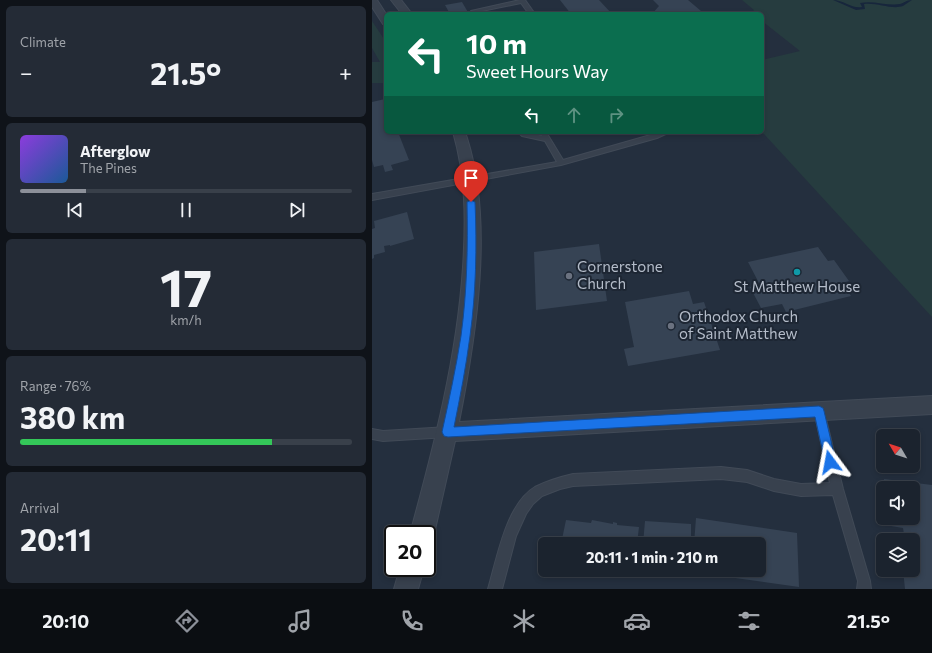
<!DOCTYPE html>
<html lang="en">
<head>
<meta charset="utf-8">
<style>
	body { margin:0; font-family:Commissioner,sans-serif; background:#242b36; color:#f1f3f6; height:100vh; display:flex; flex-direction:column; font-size:15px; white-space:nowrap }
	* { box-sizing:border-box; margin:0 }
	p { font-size:13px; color:#a0a4aa }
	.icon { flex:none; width:22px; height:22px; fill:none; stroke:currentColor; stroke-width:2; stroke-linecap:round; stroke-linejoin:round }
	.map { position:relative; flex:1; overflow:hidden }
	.details { display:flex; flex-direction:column; gap:6px; padding:6px; background:#0f1319; width:372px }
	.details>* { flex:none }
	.guide { position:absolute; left:12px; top:12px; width:380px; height:122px; border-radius:6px; box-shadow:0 2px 6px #0003,0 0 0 1px #39404a; background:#0b6e4f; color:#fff; overflow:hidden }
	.needle { width:26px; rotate:309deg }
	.controls { position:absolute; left:504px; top:429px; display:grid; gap:8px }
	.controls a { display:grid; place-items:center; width:44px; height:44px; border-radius:6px; background:#1b232e; box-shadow:0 2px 6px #0003,0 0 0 1px #39404a; font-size:20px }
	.speed { position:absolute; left:12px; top:525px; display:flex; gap:8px; font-size:20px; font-weight:700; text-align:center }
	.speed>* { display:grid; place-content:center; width:52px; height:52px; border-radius:50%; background:#1b232e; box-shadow:0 2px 6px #0003,0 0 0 1px #39404a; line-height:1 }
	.speed .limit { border:2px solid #111; border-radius:6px; background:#fff; color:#111 }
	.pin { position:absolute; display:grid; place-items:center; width:34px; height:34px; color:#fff; margin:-41px -17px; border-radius:50% 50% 50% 0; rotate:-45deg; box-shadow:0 0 4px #0007 }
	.pin .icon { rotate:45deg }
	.me { position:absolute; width:44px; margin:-22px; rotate:347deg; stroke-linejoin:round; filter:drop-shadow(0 0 3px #0008) }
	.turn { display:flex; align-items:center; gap:14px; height:84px; padding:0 16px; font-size:18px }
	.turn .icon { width:52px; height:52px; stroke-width:2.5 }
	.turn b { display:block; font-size:28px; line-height:34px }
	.lanes { display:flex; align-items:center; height:38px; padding:0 16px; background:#0003; justify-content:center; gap:20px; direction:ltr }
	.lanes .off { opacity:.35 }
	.big { font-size:30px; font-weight:700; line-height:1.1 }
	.details .tile { flex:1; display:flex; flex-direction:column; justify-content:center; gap:6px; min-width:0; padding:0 14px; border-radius:6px; background:#242b36 }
	.details .dial { align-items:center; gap:0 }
	.dial b { font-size:52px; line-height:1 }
	.song { display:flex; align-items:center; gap:12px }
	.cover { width:48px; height:48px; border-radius:6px; background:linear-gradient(135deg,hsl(270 70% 55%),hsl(210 70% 35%)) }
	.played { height:4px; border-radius:2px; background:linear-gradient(90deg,#8c9099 20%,#39404a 20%) }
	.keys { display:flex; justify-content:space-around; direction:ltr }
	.heat { display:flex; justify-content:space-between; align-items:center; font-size:22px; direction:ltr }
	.charge { height:6px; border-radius:3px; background:linear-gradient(90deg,#34c759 76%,#39404a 0) }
	.trip { position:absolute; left:166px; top:537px; width:228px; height:40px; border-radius:6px; background:#1b232e; box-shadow:0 2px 6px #0003,0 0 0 1px #39404a; font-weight:700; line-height:40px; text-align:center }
	.menu { display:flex; height:64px; justify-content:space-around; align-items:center; background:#0b0e12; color:#a0a4aa }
	.menu .icon { width:28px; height:28px }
	.menu .selected { color:#8c9099 }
	.menu b { font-size:18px; color:#f1f3f6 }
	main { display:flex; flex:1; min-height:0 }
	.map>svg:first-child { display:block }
	.green { fill:#263c3f }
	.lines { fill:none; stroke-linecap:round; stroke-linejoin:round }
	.stream { fill:#17263c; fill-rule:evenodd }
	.building { fill:#364354 }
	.lane-casing { stroke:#414a57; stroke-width:2 }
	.street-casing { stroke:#414a57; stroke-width:2 }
	.lane { fill:#38414e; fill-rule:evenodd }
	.street { fill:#38414e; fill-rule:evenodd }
	.route { fill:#1a73e8; stroke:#114b97 }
	.culture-dot { fill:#0f9aa8; stroke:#1d2633; stroke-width:1.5 }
	.worship-dot { fill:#6b7280; stroke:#1d2633; stroke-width:1.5 }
	.labels { text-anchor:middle; stroke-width:4; stroke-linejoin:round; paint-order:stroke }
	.poi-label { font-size:15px; fill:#b4bcc9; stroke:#1d2633; text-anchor:start }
</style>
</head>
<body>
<main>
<section class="details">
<div class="tile"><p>Climate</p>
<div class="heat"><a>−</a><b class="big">21.5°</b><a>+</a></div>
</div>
<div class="tile">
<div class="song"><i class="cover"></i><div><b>Afterglow</b><p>The Pines</p></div></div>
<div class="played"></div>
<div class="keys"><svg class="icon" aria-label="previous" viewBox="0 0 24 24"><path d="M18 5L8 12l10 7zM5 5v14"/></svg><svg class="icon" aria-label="pause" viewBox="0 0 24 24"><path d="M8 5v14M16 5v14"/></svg><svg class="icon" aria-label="next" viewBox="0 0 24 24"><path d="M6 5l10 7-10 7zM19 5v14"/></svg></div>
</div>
<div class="tile dial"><b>17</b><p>km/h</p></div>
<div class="tile"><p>Range · 76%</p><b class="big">380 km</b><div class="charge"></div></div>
<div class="tile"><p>Arrival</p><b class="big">20:11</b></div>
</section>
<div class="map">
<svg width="560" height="589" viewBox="0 0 560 589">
	<rect width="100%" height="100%" fill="#242f3e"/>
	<!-- green -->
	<g class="green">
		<path d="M 370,0 L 560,0 L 560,317 L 392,134 L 384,132 L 390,132 L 390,60 L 428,51 L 390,21 L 390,14 L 380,13 L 382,10 Z"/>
		<path d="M 0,21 L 14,42 L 14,83 L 0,83 L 0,62 L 8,62 L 0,48 Z"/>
	</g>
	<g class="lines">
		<!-- stream -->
		<path class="stream" d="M 461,0 C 472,0 480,9 490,7 L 488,3 C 501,0 515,6 528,4 C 532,3 534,0 540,0 C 537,2 534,4 531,6 C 520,10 504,2 492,4 L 493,9 L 484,10 Z"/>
	</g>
	<!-- building -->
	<g class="building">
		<path d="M 188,0 L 227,0 L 240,14 L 199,14 Z"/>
		<path d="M 281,0 L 316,0 L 329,11 L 327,14 L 280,14 L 287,6 Z"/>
		<path d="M 90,2 L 97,14 L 78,14 L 73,5 Z"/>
		<path d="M 13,99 L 14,132 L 26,132 L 37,160 L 19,165 L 21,170 L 13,172 L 11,165 L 2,167 L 0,160 L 0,102 Z"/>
		<path d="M 35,212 L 42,239 L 18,246 L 18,245 L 12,246 L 13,252 L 2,255 L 2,258 L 0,259 L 0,229 L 3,228 L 2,221 Z"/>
		<path d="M 227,244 L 235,301 L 164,310 L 162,252 Z"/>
		<path d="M 446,247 L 456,261 L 462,260 L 477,281 L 470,283 L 479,296 L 414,312 L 410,304 L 389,308 L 378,287 L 388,285 L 376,262 Z"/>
		<path d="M 317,291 L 321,304 L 332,302 L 348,350 L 256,366 L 252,349 L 262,347 L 253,302 Z"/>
		<path d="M 512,479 L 560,485 L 560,589 L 533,589 L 531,570 L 541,570 L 541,540 L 533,540 L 531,528 L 519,526 L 518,518 L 541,518 L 541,488 L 514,488 Z"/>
		<path d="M 324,518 L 425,533 L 427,587 L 320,572 L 320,570 L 387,570 L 387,544 L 322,544 Z"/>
		<path d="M 194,520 L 219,523 L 220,520 L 241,524 L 241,522 L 245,523 L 245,525 L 267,527 L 265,544 L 189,544 Z"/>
		<path d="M 273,521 L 319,524 L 319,544 L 271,544 Z"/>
		<path d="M 183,570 L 212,570 L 211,575 L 183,572 Z"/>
		<path d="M 233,570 L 261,570 L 261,575 Z"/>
		<path d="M 269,570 L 318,570 L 318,578 L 268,574 Z"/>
	</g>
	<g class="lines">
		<defs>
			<g id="lane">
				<path d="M 148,0 L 153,0 L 163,14 L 157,14 L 149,3 L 105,12 L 107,14 L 101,14 L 99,11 Z"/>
				<path d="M 146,132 L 153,132 L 170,136 L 168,132 L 174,132 L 191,160 L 289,132 L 298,132 L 285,138 L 189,165 L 0,200 L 0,194 L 185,162 L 173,141 L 150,136 Z"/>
				<path d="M 447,406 L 451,408 L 452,411 L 471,489 L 498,581 L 499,589 L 485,589 L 486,581 L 461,495 L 429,496 L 402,491 L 375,482 L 349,479 L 201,486 L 188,489 L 170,496 L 161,504 L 154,514 L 144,536 L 130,589 L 116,589 C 125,559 134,504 163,487 C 175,481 188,477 201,474 L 349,467 L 375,470 L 402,479 L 429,484 L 458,483 L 442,411 L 443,408 Z"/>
				<path d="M 76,427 L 80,428 L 81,432 L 80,436 L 76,437 L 11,441 L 0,439 L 0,429 L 11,431 Z"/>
			</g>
			<g id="street">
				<path d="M 0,0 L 5,0 L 14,14 L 14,25 L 11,24 L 0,7 Z"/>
				<path d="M 19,0 L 29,0 L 40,14 L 30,14 Z"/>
				<path d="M 81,132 L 93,132 L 95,138 C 122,223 104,336 87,422 L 560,396 L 560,414 L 83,441 L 62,534 L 58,542 L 55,544 L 55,534 L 38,534 C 62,446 85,358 91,267 C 94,221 94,176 81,132 Z"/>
				<path d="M 28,568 L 52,568 L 46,589 L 22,589 Z"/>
			</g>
		</defs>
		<!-- lane casing -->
		<use href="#lane" class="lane-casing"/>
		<!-- street casing -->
		<use href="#street" class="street-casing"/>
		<!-- lane -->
		<use href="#lane" class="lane"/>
		<!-- street -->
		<use href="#street" class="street"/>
	</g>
	<!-- route -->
	<path class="route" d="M 99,200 L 103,202 C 105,247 104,292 98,336 C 94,367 88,397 82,427 L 447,406 L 451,408 L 452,411 L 464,462 L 462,466 L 458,467 L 454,466 L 453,462 L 443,417 L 76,437 L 72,436 L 70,432 C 77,400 84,368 89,336 C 95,292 96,247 95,202 Z"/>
	<!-- markers -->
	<circle class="culture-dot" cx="425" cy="272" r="4"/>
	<g class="worship-dot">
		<circle cx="197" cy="276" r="4"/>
		<circle cx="299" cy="326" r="4"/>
	</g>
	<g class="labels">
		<!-- poi labels -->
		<g class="poi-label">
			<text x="205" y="272">Cornerstone<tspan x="205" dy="17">Church</tspan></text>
			<text x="425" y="292" text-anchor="middle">St Matthew House</text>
			<text x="307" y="322">Orthodox Church<tspan x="307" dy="17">of Saint Matthew</tspan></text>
		</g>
	</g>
</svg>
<div class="controls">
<a><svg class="needle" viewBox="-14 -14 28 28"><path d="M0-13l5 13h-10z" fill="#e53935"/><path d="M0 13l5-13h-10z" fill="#a0a4aa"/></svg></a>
<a><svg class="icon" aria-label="sound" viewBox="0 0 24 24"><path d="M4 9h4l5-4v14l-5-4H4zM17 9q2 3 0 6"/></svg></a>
<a><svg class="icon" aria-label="layers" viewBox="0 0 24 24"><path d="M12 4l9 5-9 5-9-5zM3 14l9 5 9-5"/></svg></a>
</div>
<div class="speed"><div class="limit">20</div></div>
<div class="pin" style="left:99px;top:202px;background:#d93025"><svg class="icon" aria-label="arrive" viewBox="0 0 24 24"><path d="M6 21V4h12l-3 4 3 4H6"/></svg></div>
<svg class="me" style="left:458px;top:462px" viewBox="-20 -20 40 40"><path d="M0-17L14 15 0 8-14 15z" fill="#1a73e8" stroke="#fff" stroke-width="4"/></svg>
<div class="trip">20:11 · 1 min · 210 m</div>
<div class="guide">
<div class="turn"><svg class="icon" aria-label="left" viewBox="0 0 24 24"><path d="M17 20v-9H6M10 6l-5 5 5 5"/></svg><div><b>10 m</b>Sweet Hours Way</div></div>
<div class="lanes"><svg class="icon" aria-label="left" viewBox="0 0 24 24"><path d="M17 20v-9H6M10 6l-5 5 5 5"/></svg><svg class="icon off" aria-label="ahead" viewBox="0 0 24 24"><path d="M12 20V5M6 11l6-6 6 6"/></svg><svg class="icon off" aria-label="right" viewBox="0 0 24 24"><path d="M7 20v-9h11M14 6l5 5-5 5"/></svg></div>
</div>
</div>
</main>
<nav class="menu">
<b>20:10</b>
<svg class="icon selected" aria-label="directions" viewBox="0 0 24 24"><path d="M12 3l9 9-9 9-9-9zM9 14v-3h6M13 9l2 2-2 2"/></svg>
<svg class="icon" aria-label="music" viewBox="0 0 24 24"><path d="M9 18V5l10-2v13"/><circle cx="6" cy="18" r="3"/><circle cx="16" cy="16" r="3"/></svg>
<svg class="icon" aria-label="phone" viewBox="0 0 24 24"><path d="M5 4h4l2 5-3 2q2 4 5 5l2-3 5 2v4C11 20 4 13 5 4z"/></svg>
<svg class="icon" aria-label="climate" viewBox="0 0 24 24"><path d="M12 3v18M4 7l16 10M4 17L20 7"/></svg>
<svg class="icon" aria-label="car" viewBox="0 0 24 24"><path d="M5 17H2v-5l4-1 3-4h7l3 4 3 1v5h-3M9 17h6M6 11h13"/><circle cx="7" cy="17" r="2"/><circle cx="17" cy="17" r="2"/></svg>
<svg class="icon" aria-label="filters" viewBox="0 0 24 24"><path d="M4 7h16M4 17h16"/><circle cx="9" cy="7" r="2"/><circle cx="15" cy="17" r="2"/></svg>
<b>21.5°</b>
</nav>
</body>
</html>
